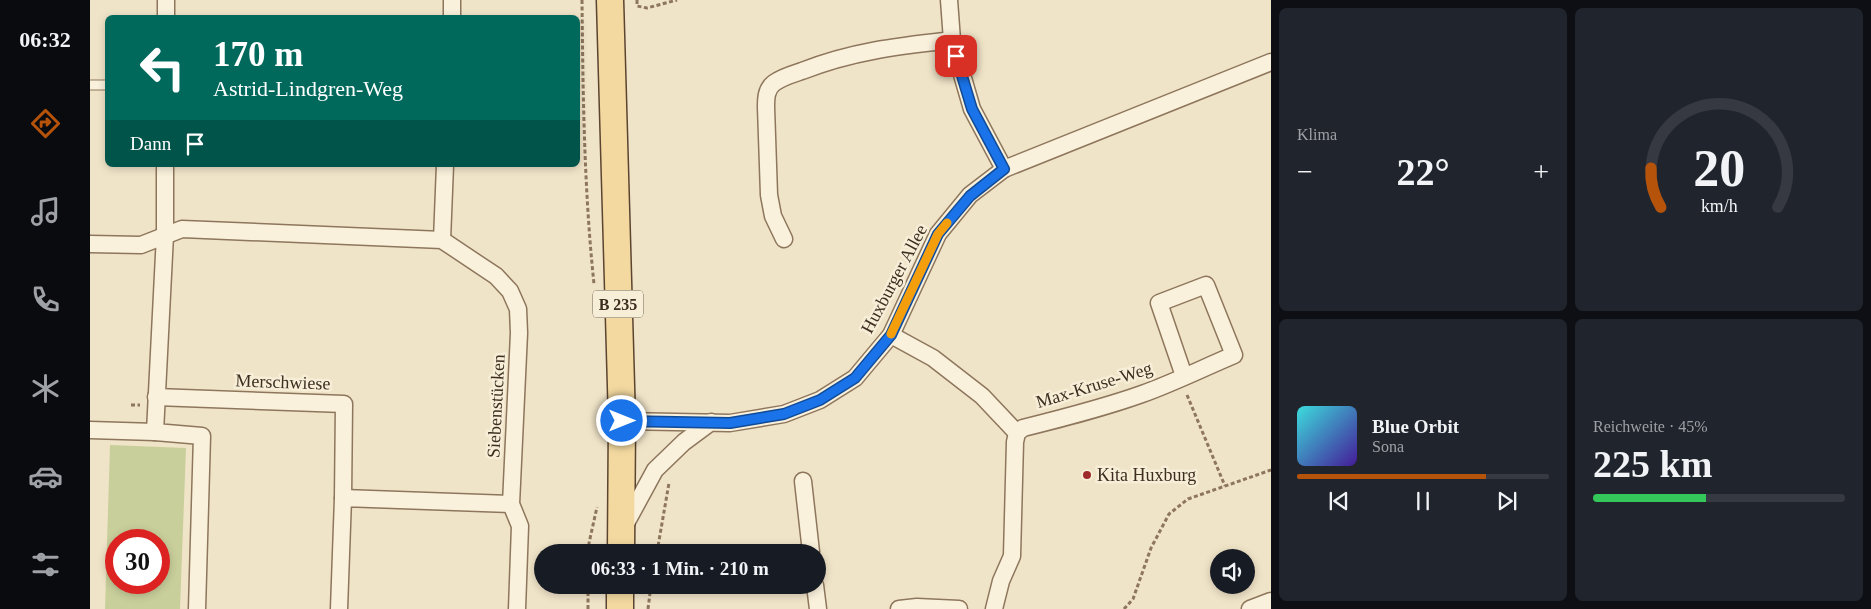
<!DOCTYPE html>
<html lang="de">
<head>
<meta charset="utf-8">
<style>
	body { margin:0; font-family:"Times New Roman",serif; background:#20242c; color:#f1f3f6; height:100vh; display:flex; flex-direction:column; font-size:19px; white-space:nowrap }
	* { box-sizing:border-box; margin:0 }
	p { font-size:16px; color:#9ea1a6 }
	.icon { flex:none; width:28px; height:28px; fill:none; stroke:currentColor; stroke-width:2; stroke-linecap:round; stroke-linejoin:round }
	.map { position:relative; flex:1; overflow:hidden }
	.sheet { display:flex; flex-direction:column; gap:8px; padding:8px; background:#0d0f14; width:600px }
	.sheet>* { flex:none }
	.top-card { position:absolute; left:15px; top:15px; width:475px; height:152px; border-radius:8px; box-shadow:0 2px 8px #0003; background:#00695c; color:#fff; overflow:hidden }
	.controls { position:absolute; left:1120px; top:549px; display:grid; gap:10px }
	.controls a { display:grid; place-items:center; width:45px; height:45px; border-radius:50%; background:#171b24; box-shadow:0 2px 8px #0003; font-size:25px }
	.speed { position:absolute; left:15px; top:529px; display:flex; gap:10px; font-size:25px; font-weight:700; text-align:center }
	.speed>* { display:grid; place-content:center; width:65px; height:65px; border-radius:50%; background:#171b24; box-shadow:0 2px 8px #0003; line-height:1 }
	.speed .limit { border:8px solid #d22; background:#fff; color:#111 }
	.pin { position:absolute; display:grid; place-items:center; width:42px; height:42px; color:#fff; margin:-21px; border-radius:10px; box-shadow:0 2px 8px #0006 }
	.me { position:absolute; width:55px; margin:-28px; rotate:90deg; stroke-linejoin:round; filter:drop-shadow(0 0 4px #0008) }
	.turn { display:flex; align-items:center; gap:18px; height:105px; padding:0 25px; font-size:22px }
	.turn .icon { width:65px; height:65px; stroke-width:2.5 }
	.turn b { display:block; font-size:35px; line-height:42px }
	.then { display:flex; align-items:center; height:48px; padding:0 25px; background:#0003; gap:10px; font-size:19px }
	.big { font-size:38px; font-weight:700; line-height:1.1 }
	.sheet .widget { flex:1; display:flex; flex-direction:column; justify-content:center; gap:8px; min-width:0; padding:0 18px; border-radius:8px; background:#20242c }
	.sheet .dial { align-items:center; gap:0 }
	.dial svg { height:130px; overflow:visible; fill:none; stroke:#363941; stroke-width:7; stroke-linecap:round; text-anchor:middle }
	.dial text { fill:#f1f3f6; stroke:none }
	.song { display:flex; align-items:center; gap:15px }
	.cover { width:60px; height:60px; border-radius:8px; background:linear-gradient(135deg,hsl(180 70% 55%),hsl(260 70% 35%)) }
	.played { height:5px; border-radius:2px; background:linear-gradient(90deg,#b45309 75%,#363941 75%) }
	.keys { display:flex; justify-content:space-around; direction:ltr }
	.heat { display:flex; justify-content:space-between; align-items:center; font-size:28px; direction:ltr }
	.charge { height:8px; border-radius:4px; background:linear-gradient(90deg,#34c759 45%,#363941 0) }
	.sheet .tiles { flex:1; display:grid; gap:8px; grid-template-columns:repeat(2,1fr) }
	.trip { position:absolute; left:444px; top:544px; width:292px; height:50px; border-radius:25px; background:#171b24; box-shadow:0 2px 8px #0003; font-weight:700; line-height:50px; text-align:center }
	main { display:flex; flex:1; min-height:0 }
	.tab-bar { display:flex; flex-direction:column; width:90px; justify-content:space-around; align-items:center; background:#090b0e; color:#9ea1a6 }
	.tab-bar .icon { width:35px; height:35px }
	.tab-bar .on { color:#b45309 }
	.tab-bar b { font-size:22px; color:#f1f3f6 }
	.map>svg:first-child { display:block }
	.green { fill:#c9cf9b; fill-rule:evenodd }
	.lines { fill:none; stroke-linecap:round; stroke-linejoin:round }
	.service-casing { stroke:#8d765c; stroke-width:11 }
	.minor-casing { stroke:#8d765c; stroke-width:19 }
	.primary-casing { stroke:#5b4430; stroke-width:29 }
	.path { stroke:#8d765c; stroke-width:3; stroke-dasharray:4 2.5; stroke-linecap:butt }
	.service { stroke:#faf1dc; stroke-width:9 }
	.minor { stroke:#faf1dc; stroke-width:16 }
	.primary { stroke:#f3d9a0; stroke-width:26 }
	.route-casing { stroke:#114b97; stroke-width:12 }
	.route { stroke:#1a73e8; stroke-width:9 }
	.slow { stroke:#f59e0b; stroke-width:9 }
	.poi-dot { fill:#9e2a2b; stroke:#f7eed8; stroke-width:2 }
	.labels { text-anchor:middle; stroke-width:5; stroke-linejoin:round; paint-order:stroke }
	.shield { fill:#f7eed8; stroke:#756857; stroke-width:1 }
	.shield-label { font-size:16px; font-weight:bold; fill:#3d2e20 }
	.street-label { font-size:18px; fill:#3d2e20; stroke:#f7eed8 }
	.poi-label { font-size:18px; fill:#3d2e20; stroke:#f7eed8; text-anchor:start }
</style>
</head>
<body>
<main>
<nav class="tab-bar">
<b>06:32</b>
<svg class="icon on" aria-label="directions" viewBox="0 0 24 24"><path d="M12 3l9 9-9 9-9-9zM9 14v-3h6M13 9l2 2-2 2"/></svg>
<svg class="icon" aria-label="music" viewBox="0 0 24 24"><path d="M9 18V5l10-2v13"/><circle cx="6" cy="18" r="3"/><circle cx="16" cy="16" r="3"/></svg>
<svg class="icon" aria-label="phone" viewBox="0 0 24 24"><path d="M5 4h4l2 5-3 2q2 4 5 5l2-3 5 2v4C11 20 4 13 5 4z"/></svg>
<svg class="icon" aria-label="climate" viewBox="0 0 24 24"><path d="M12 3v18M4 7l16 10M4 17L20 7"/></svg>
<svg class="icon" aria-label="car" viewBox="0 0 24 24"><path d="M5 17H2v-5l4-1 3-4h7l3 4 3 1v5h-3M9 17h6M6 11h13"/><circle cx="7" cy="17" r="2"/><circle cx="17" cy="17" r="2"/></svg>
<svg class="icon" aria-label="filters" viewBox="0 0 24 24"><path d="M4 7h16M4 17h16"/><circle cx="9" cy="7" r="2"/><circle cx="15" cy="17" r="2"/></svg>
</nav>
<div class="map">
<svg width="1181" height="609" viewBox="0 0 1181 609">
	<rect width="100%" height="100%" fill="#f0e4c8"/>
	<!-- green -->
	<path class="green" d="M 20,445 L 96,448 L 90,609 L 15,609 ZM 26,540 L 69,540 L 69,582 L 26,582 Z"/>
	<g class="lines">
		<defs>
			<path id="service" d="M 0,85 L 18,85"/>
			<g id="minor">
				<path d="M 859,0 L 862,40 L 882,109 L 914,169"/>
				<path d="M 76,18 L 76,0"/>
				<path d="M 362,18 L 362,0"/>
				<path d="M 75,165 L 75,235 L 65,432 L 112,436 L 107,609"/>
				<path d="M 694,239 L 683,216 L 679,195 L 676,107 C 676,99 676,89 684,83 C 692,77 703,74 712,71 C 762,51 809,46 862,40"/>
				<path d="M 352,240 L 355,165"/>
				<path d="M 0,244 L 51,245 L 92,229 L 352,240 L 406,276 L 420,291 L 428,309 L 429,333 L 421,504 L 430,526 L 427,609"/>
				<path d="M 801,335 L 843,358 L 892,396 L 927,433"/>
				<path d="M 66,397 L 254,404 L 253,498"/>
				<path d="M 532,421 L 640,423 L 694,414 L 730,400 L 765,378 L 801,335 L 848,234 L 880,195 L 914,169 L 1181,62"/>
				<path d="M 0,430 L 65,432"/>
				<path d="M 713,481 L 721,552"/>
				<path d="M 534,527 L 565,470 L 594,442 L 621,422"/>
				<path d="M 725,585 L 728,609"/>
				<path d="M 249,609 L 253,498 L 421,504"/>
				<path d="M 809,609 L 827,607 L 869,609"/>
				<path d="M 904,609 L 911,581 L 922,556 L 925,442 L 927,433 L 933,428 C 973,418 1013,408 1052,394 C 1083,383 1113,368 1144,355 L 1116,285 L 1069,303 L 1094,376"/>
				<path d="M 1160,609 L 1181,601"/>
			</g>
			<g id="primary">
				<path d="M 520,0 L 532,421 L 531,552"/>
				<path d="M 530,609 L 530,585"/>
			</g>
		</defs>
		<!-- service casing -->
		<use href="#service" class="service-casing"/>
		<!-- minor casing -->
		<use href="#minor" class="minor-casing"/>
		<!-- primary casing -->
		<use href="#primary" class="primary-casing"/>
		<!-- path -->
		<g class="path">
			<path d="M 492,0 C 493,95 494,189 504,284"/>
			<path d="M 547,0 L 547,6 L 557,8 L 587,0"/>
			<path d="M 1097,395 L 1135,486"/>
			<path d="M 41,405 L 50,405"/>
			<path d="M 499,552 L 499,543 L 507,507"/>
			<path d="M 567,552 L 579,483"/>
			<path d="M 498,609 L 498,585"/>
			<path d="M 558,609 L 561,585"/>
			<path d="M 1034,609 L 1043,599 L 1061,548 L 1079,514 L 1098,499 L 1181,470"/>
		</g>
		<!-- service -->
		<use href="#service" class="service"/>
		<!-- minor -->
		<use href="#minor" class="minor"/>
		<!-- primary -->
		<use href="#primary" class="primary"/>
	</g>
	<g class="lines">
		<defs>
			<path id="route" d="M 532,421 L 640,423 L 694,414 L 730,400 L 765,378 L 801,335 L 848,234 L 880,196 L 914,169 L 882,109 L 866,56"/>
		</defs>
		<!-- route casing -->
		<use href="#route" class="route-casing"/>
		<!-- route -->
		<use href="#route" class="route"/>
		<!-- slow -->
		<path class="slow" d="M 801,334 L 848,234 L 857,223"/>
	</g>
	<!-- markers -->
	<circle class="poi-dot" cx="997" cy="475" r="5"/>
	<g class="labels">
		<!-- shield labels -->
		<rect class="shield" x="503" y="290.5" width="50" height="27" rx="4"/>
		<g class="shield-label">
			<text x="528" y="310">B 235</text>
		</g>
		<!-- street labels -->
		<g class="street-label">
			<text transform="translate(804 279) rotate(-62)" y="6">Huxburger Allee</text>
			<text transform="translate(193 382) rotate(2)" y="6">Merschwiese</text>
			<text transform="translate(1004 385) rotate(-17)" y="6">Max-Kruse-Weg</text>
			<text transform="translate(406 406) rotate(-87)" y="6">Siebenstücken</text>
		</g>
		<!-- poi labels -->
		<g class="poi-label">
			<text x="1007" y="481">Kita Huxburg</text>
		</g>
	</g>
</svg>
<div class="controls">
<a><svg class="icon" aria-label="sound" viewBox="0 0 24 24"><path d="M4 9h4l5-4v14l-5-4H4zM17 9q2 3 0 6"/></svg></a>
</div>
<div class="speed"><div class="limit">30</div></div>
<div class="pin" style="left:866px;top:56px;background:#d93025"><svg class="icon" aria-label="arrive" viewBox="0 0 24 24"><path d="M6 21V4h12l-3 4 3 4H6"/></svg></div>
<svg class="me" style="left:532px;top:421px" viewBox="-20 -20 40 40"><circle r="17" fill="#1a73e8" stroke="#fff" stroke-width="3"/><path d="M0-11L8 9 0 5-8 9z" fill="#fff"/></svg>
<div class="trip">06:33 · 1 Min. · 210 m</div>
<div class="top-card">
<div class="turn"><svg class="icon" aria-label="left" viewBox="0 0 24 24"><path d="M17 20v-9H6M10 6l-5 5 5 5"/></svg><div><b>170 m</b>Astrid-Lindgren-Weg</div></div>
<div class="then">Dann<svg class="icon" aria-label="arrive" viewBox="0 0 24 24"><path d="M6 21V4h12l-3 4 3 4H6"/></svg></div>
</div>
</div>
<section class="sheet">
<div class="tiles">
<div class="widget"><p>Klima</p>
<div class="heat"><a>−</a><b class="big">22°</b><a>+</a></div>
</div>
<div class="widget dial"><svg viewBox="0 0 100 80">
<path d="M14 69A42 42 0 1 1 86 69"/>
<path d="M14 69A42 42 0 0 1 8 45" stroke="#b45309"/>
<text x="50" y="56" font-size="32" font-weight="700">20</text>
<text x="50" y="72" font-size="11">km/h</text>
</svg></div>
<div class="widget">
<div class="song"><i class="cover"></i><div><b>Blue Orbit</b><p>Sona</p></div></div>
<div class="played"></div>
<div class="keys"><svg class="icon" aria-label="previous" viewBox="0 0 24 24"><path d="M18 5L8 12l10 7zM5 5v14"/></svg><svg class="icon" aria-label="pause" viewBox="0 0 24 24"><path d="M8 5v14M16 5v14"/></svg><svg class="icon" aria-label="next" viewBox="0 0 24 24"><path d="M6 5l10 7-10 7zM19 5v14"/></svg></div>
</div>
<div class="widget"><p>Reichweite · 45%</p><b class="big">225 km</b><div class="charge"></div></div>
</div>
</section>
</main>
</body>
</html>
